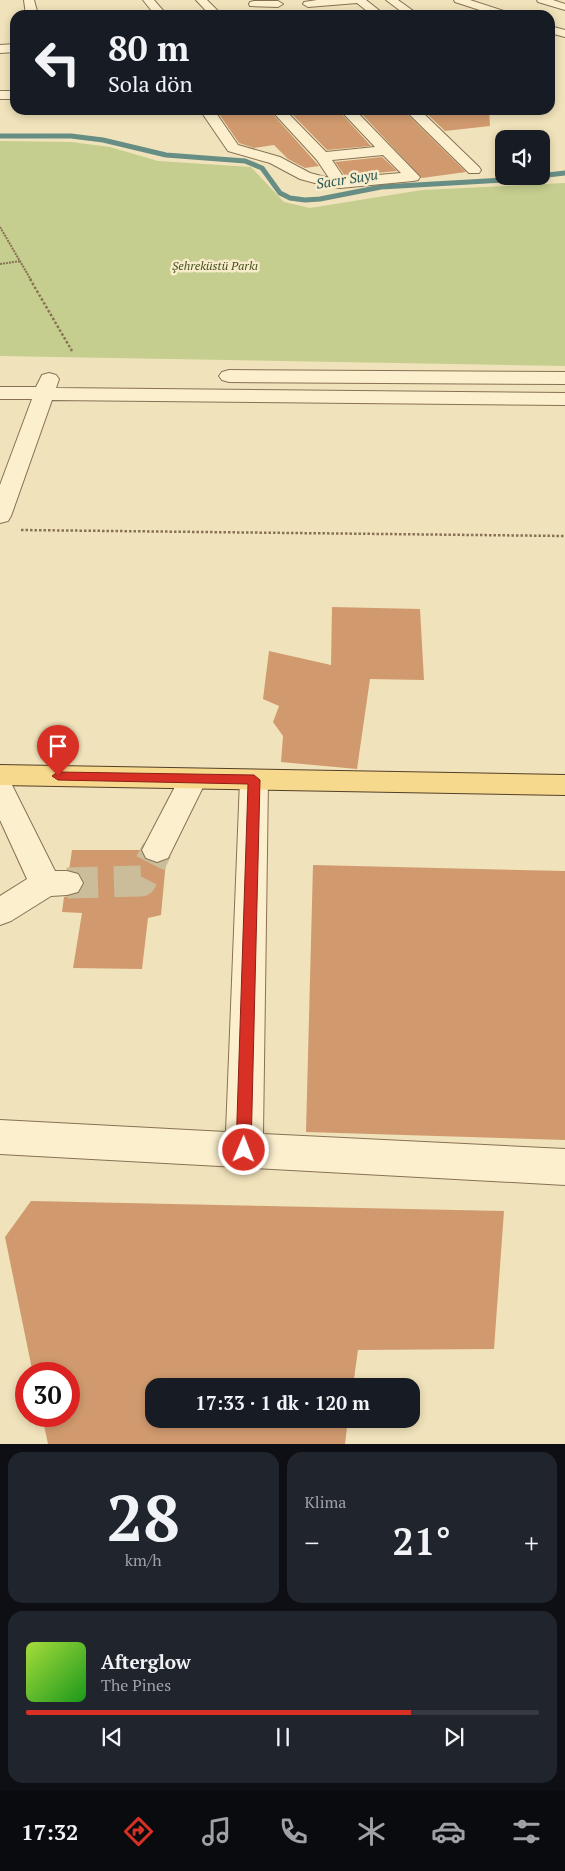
<!DOCTYPE html>
<html lang="tr">
<head>
<meta charset="utf-8">
<style>
	body { margin:0; font-family:"PT Serif",serif; background:#20242c; color:#f1f3f6; height:100vh; display:flex; flex-direction:column; font-size:19px; white-space:nowrap }
	* { box-sizing:border-box; margin:0 }
	p { font-size:16px; color:#9ea1a6 }
	.icon { flex:none; width:28px; height:28px; fill:none; stroke:currentColor; stroke-width:2; stroke-linecap:round; stroke-linejoin:round }
	.map { position:relative; height:1444px; overflow:hidden }
	.side { display:flex; flex-direction:column; gap:8px; padding:8px; background:#0d0f14; flex:1 }
	.side>* { flex:none }
	.top-card { position:absolute; left:10px; top:10px; width:545px; height:105px; border-radius:15px; box-shadow:0 2px 8px #0003; background:#171b24; color:#f1f3f6; overflow:hidden }
	.fabs { position:absolute; left:495px; top:130px; display:grid; gap:10px }
	.fabs a { display:grid; place-items:center; width:55px; height:55px; border-radius:10px; background:#171b24; box-shadow:0 2px 8px #0003; font-size:25px }
	.speed { position:absolute; left:15px; top:1362px; display:flex; gap:10px; font-size:25px; font-weight:700; text-align:center }
	.speed>* { display:grid; place-content:center; width:65px; height:65px; border-radius:50%; background:#171b24; box-shadow:0 2px 8px #0003; line-height:1 }
	.speed .limit { border:8px solid #d22; background:#fff; color:#111 }
	.pin { position:absolute; display:grid; place-items:center; width:42px; height:42px; color:#fff; margin:-51px -21px; border-radius:50% 50% 50% 0; rotate:-45deg; box-shadow:0 0 5px #0007 }
	.pin .icon { rotate:45deg }
	.me { position:absolute; width:55px; margin:-28px; rotate:1deg; stroke-linejoin:round; filter:drop-shadow(0 0 4px #0008) }
	.turn { display:flex; align-items:center; gap:18px; height:105px; padding:0 15px; font-size:22px }
	.turn .icon { width:65px; height:65px; stroke-width:2.5 }
	.turn b { display:block; font-size:35px; line-height:42px }
	.big { font-size:38px; font-weight:600; line-height:1.1 }
	.side .card { flex:1; display:flex; flex-direction:column; justify-content:center; gap:8px; min-width:0; padding:0 18px; border-radius:15px; background:#20242c }
	.side .dial { align-items:center; gap:0 }
	.dial b { font-size:65px; line-height:1 }
	.song { display:flex; align-items:center; gap:15px }
	.cover { width:60px; height:60px; border-radius:8px; background:linear-gradient(135deg,hsl(80 70% 55%),hsl(120 70% 35%)) }
	.played { height:5px; border-radius:2px; background:linear-gradient(90deg,#d93025 75%,#363941 75%) }
	.keys { display:flex; justify-content:space-around; direction:ltr }
	.heat { display:flex; justify-content:space-between; align-items:center; font-size:28px; direction:ltr }
	.side .tiles { flex:1; display:grid; gap:8px; grid-template-columns:1fr 1fr }
	.card:last-child { grid-column:span 2 }
	.trip { position:absolute; left:145px; top:1378px; width:275px; height:50px; border-radius:15px; background:#171b24; box-shadow:0 2px 8px #0003; font-weight:600; line-height:50px; text-align:center }
	.tabs { display:flex; height:80px; justify-content:space-around; align-items:center; background:#090b0e; color:#9ea1a6 }
	.tabs .icon { width:35px; height:35px }
	.tabs .current { color:#d93025 }
	.tabs b { font-size:22px; color:#f1f3f6 }
	.map>svg:first-child { display:block }
	.green { fill:#c5ce8e }
	.lines { fill:none; stroke-linecap:round; stroke-linejoin:round }
	.stream { stroke:#678e85; stroke-width:5 }
	.building { fill:#d19a6e }
	.minor-tunnel { stroke:#cbbd9a; stroke-width:31; stroke-dasharray:31 16; stroke-linecap:butt }
	.minor-casing { stroke:#887154; stroke-width:2 }
	.major-casing { stroke:#543f29; stroke-width:2 }
	.path-far1 { stroke:#887154; stroke-width:2; stroke-dasharray:2 1; stroke-linecap:butt }
	.path { stroke:#887154; stroke-width:2.5; stroke-dasharray:2.5 2; stroke-linecap:butt }
	.minor { fill:#fbefce; fill-rule:evenodd }
	.major { fill:#f7d98e; fill-rule:evenodd }
	.route { fill:#d93025; stroke:#8d1f18 }
	.labels { text-anchor:middle; stroke-width:5; stroke-linejoin:round; paint-order:stroke }
	.far-park-label { font-size:12px; font-style:italic; fill:#45531f; stroke:#f7ebca }
	.far-water-label { font-size:14px; font-style:italic; fill:#285755; stroke:#f7ebca }
</style>
</head>
<body>
<div class="map">
<svg width="565" height="1444" viewBox="0 0 565 1444">
	<rect width="100%" height="100%" fill="#f0e2ba"/>
	<!-- green -->
	<path class="green" d="M 0,141 L 71,142 L 110,147 L 158,161 L 251,167 L 284,202 L 310,208 L 422,190 L 565,183 L 565,366 L 0,356 Z"/>
	<g class="lines">
		<!-- stream -->
		<path class="stream" d="M 0,136 L 71,136 L 103,140 L 166,155 L 245,161 L 262,168 L 280,193 L 290,198 L 305,200 L 320,199 L 381,187 L 504,180 L 565,173"/>
	</g>
	<!-- building -->
	<g class="building">
		<path d="M 250,110 L 269,110 L 319,166 L 305,168 L 288,159 L 274,145 L 254,148 L 239,143 L 219,114 Z"/>
		<path d="M 288,110 L 338,110 L 371,146 L 327,150 Z"/>
		<path d="M 358,110 L 403,110 L 466,172 L 422,178 Z"/>
		<path d="M 423,110 L 489,110 L 490,126 L 445,131 Z"/>
		<path d="M 382,157 L 397,171 L 345,176 L 335,162 Z"/>
		<path d="M 332,607 L 420,609 L 424,680 L 370,679 L 357,769 L 281,762 L 283,736 L 273,722 L 279,706 L 263,699 L 269,651 L 331,665 Z"/>
		<path d="M 72,850 L 140,850 L 145,860 L 156,864 L 166,861 L 161,915 L 148,918 L 142,969 L 73,968 L 82,913 L 62,912 L 64,897 L 78,894 L 85,882 L 80,873 L 69,870 Z"/>
		<path d="M 313,865 L 565,871 L 565,1140 L 306,1132 Z"/>
		<path d="M 31,1201 L 504,1211 L 494,1349 L 358,1350 L 353,1386 L 154,1386 L 154,1419 L 348,1419 L 345,1444 L 48,1444 L 42,1416 L 69,1416 L 69,1374 L 33,1374 L 5,1237 Z"/>
	</g>
	<g class="lines">
		<!-- minor-tunnel -->
		<path class="minor-tunnel" d="M 67,883 L 141,881 L 157,850"/>
		<defs>
			<g id="minor">
				<path d="M 24,0 L 34,0 L 38,15 L 26,15 Z"/>
				<path d="M 143,0 L 154,0 L 167,15 L 155,15 Z"/>
				<path d="M 196,0 L 207,0 L 222,15 L 210,15 Z"/>
				<path d="M 317,0 L 366,0 L 385,15 L 372,15 L 357,3 L 308,7 L 303,4 L 304,2 Z"/>
				<path d="M 386,0 L 398,0 L 419,15 L 406,15 Z"/>
				<path d="M 454,0 L 470,0 L 510,13 L 512,15 L 495,15 L 455,2 Z"/>
				<path d="M 537,0 L 553,0 L 565,4 L 565,10 L 538,2 Z"/>
				<path d="M 254,1 L 278,1 L 283,4 L 278,7 L 250,6 L 249,4 L 250,2 Z"/>
				<path d="M 550,26 L 565,30 L 565,37 L 550,33 Z"/>
				<path d="M 15,44 L 15,52 L 0,53 L 0,45 Z"/>
				<rect x="0" y="91" width="15" height="8"/>
				<path d="M 200,110 L 214,110 L 238,145 L 280,157 L 310,173 L 329,178 L 317,160 L 271,110 L 285,110 L 326,152 L 375,147 L 340,110 L 355,110 L 420,177 L 418,180 L 413,181 L 340,188 L 326,186 L 300,179 L 270,163 L 228,151 ZM 383,155 L 401,173 L 344,178 L 332,160 Z"/>
				<path d="M 405,110 L 420,110 L 479,167 L 481,170 L 479,173 L 469,173 Z"/>
				<path d="M 229,370 L 565,372 L 565,384 L 229,382 L 222,380 L 219,376 L 222,372 Z"/>
				<path d="M 49,373 L 56,375 L 59,379 L 56,388 L 565,393 L 565,405 L 52,400 L 11,516 L 8,521 L 0,523 L 0,485 L 32,399 L 0,399 L 0,387 L 36,387 L 42,375 Z"/>
				<path d="M 193,769 L 203,772 L 207,779 L 172,850 L 168,858 L 157,862 L 146,858 L 142,850 L 179,779 L 183,772 Z"/>
				<path d="M 254,770 L 264,773 L 268,780 L 263,1134 L 565,1149 L 565,1185 L 0,1154 L 0,1120 L 226,1132 L 240,780 L 244,773 Z"/>
				<path d="M 0,778 L 10,781 L 55,871 L 67,871 L 78,874 L 83,883 L 78,892 L 67,895 L 51,896 L 11,921 L 0,925 L 0,896 L 27,879 L 0,820 Z"/>
			</g>
			<path id="major" d="M 0,765 L 565,775 L 565,795 L 0,785 Z"/>
		</defs>
		<!-- minor casing -->
		<use href="#minor" class="minor-casing"/>
		<!-- major casing -->
		<use href="#major" class="major-casing"/>
		<!-- path-far1 -->
		<g class="path-far1">
			<path d="M 0,227 L 31,280"/>
			<path d="M 0,264 L 21,261"/>
		</g>
		<!-- path -->
		<g class="path">
			<path d="M 30,279 L 72,351"/>
			<path d="M 21,530 L 565,536"/>
		</g>
		<!-- minor -->
		<use href="#minor" class="minor"/>
		<!-- major -->
		<use href="#major" class="major"/>
	</g>
	<!-- route -->
	<path class="route" d="M 58,772 L 254,775 L 260,780 L 251,1150 L 249,1155 L 244,1157 L 238,1155 L 236,1150 L 248,784 L 58,780 L 52,776 Z"/>
	<g class="labels">
		<!-- far-park labels -->
		<g class="far-park-label">
			<text x="215" y="270">Şehreküstü Parkı</text>
		</g>
		<!-- far-water labels -->
		<g class="far-water-label">
			<text transform="translate(347 179) rotate(-9)" y="5">Sacır Suyu</text>
		</g>
	</g>
</svg>
<div class="fabs">
<a><svg class="icon" aria-label="sound" viewBox="0 0 24 24"><path d="M4 9h4l5-4v14l-5-4H4zM17 9q2 3 0 6"/></svg></a>
</div>
<div class="speed"><div class="limit">30</div></div>
<div class="pin" style="left:58px;top:776px;background:#d93025"><svg class="icon" aria-label="arrive" viewBox="0 0 24 24"><path d="M6 21V4h12l-3 4 3 4H6"/></svg></div>
<svg class="me" style="left:244px;top:1150px" viewBox="-20 -20 40 40"><circle r="17" fill="#d93025" stroke="#fff" stroke-width="3"/><path d="M0-11L8 9 0 5-8 9z" fill="#fff"/></svg>
<div class="trip">17:33 · 1 dk · 120 m</div>
<div class="top-card">
<div class="turn"><svg class="icon" aria-label="left" viewBox="0 0 24 24"><path d="M17 20v-9H6M10 6l-5 5 5 5"/></svg><div><b>80 m</b>Sola dön</div></div>
</div>
</div>
<section class="side">
<div class="tiles">
<div class="card dial"><b>28</b><p>km/h</p></div>
<div class="card"><p>Klima</p>
<div class="heat"><a>−</a><b class="big">21°</b><a>+</a></div>
</div>
<div class="card">
<div class="song"><i class="cover"></i><div><b>Afterglow</b><p>The Pines</p></div></div>
<div class="played"></div>
<div class="keys"><svg class="icon" aria-label="previous" viewBox="0 0 24 24"><path d="M18 5L8 12l10 7zM5 5v14"/></svg><svg class="icon" aria-label="pause" viewBox="0 0 24 24"><path d="M8 5v14M16 5v14"/></svg><svg class="icon" aria-label="next" viewBox="0 0 24 24"><path d="M6 5l10 7-10 7zM19 5v14"/></svg></div>
</div>
</div>
</section>
<nav class="tabs">
<b>17:32</b>
<svg class="icon current" aria-label="directions" viewBox="0 0 24 24"><path d="M12 3l9 9-9 9-9-9zM9 14v-3h6M13 9l2 2-2 2"/></svg>
<svg class="icon" aria-label="music" viewBox="0 0 24 24"><path d="M9 18V5l10-2v13"/><circle cx="6" cy="18" r="3"/><circle cx="16" cy="16" r="3"/></svg>
<svg class="icon" aria-label="phone" viewBox="0 0 24 24"><path d="M5 4h4l2 5-3 2q2 4 5 5l2-3 5 2v4C11 20 4 13 5 4z"/></svg>
<svg class="icon" aria-label="climate" viewBox="0 0 24 24"><path d="M12 3v18M4 7l16 10M4 17L20 7"/></svg>
<svg class="icon" aria-label="car" viewBox="0 0 24 24"><path d="M5 17H2v-5l4-1 3-4h7l3 4 3 1v5h-3M9 17h6M6 11h13"/><circle cx="7" cy="17" r="2"/><circle cx="17" cy="17" r="2"/></svg>
<svg class="icon" aria-label="filters" viewBox="0 0 24 24"><path d="M4 7h16M4 17h16"/><circle cx="9" cy="7" r="2"/><circle cx="15" cy="17" r="2"/></svg>
</nav>
</body>
</html>
